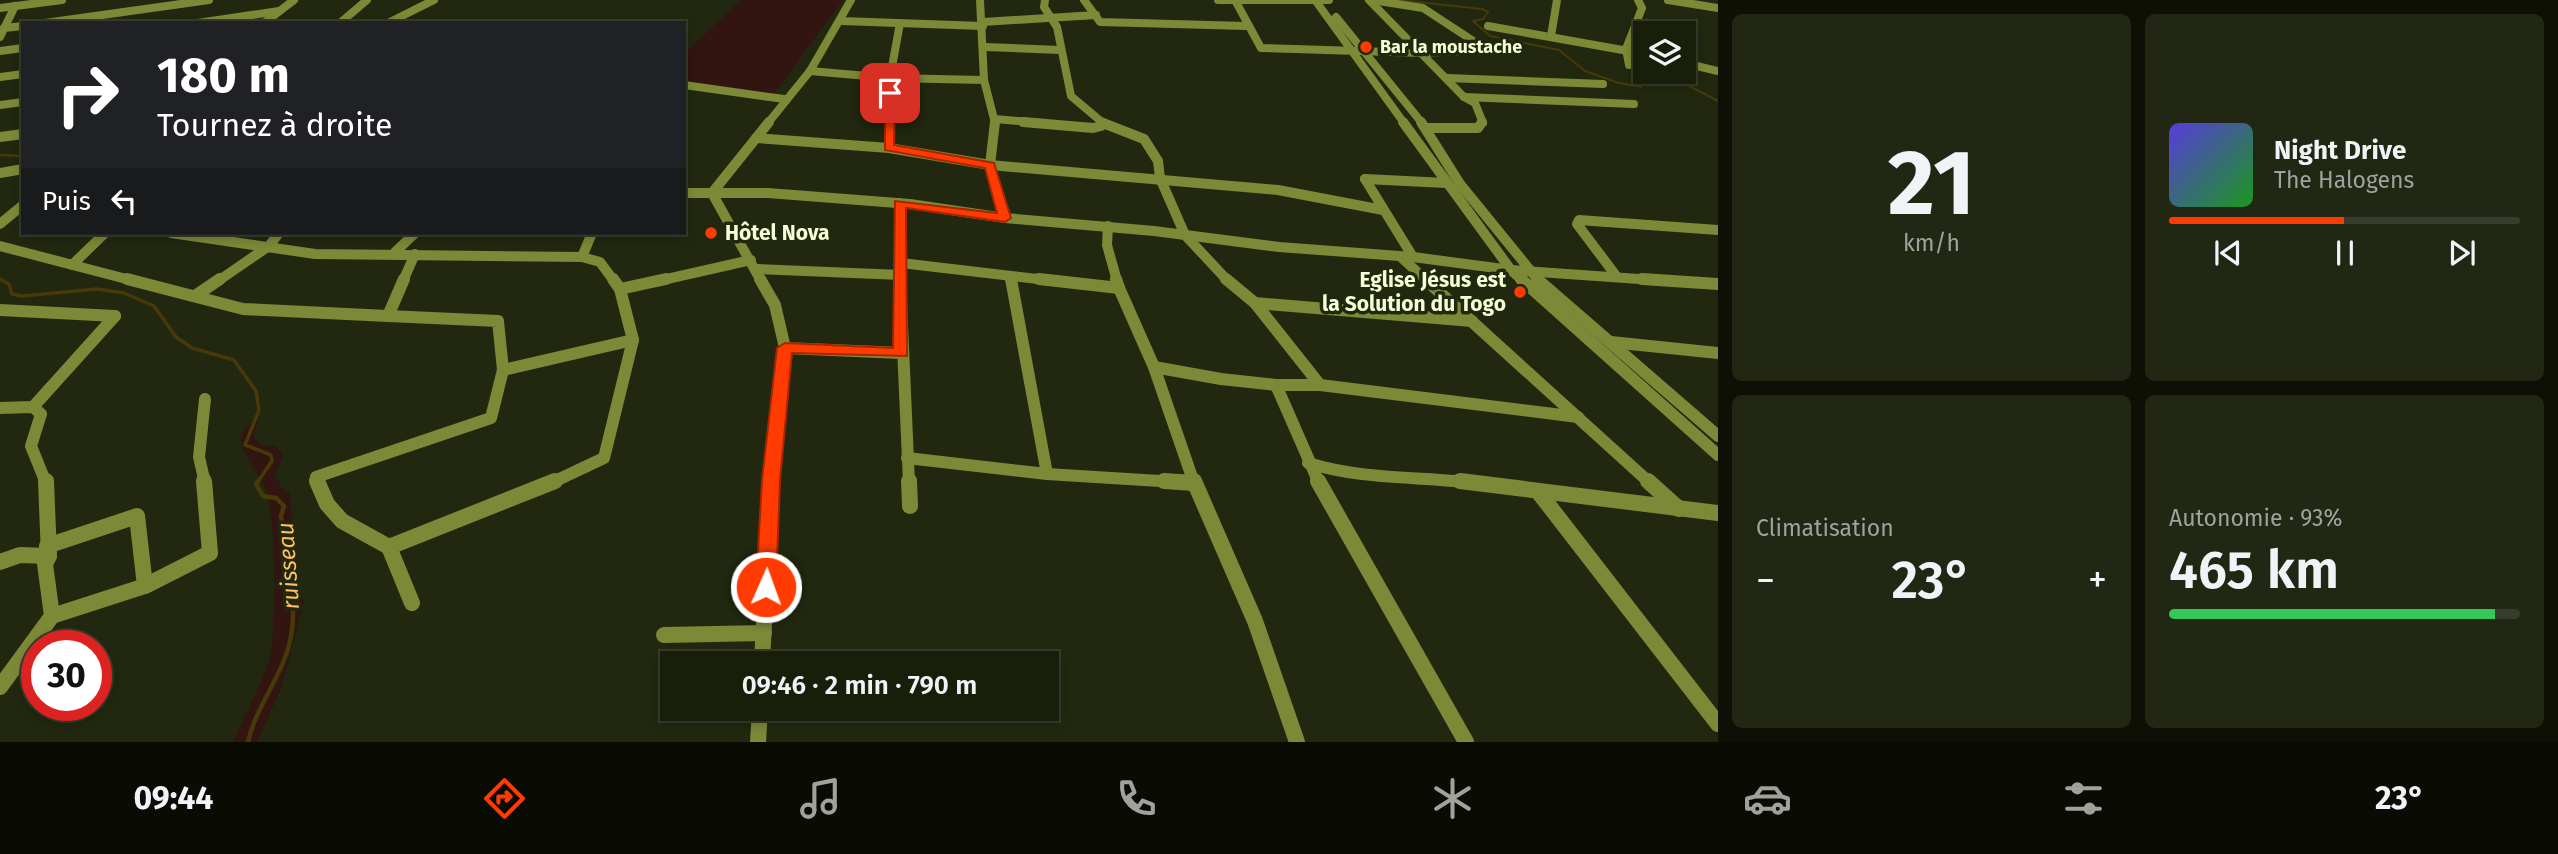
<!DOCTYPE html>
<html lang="fr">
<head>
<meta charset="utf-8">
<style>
	body { margin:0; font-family:"Fira Sans",sans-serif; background:#222714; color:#f1f3f6; height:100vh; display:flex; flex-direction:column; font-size:26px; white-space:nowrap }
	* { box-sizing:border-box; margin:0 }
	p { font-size:23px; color:#9fa29d }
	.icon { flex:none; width:38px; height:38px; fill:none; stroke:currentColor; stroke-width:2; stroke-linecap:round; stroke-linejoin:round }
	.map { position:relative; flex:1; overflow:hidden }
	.details { display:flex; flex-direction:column; gap:14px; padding:14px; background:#0e1006; width:840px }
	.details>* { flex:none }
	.banner { position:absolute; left:21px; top:21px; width:665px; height:214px; border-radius:0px; box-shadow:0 4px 10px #0003,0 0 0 2px #373c2c; background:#202124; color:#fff; overflow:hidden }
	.fabs { position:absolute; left:1633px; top:21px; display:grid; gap:14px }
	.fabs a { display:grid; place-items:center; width:63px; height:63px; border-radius:0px; background:#191e0b; box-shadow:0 4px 10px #0003,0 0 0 2px #373c2c; font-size:35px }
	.speed { position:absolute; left:21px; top:630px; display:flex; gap:14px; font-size:35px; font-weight:700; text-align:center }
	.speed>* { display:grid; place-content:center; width:91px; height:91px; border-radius:50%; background:#191e0b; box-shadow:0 4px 10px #0003,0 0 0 2px #373c2c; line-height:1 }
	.speed .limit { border:10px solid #d22; background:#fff; color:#111 }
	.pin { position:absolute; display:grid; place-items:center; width:60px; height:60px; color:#fff; margin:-30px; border-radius:14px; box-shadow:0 4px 10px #0006 }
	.me { position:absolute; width:77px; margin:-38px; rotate:2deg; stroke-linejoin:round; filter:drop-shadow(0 0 5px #0008) }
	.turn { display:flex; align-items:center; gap:24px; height:147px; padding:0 21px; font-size:32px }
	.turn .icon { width:91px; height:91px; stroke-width:2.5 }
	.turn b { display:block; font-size:49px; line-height:60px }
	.then { display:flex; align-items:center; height:66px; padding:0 21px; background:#0003; gap:14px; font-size:26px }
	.big { font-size:52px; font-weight:600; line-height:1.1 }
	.details .card { flex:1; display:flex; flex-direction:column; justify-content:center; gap:10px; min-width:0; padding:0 24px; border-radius:10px; background:#222714 }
	.details .dial { align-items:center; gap:0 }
	.dial b { font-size:91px; line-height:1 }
	.song { display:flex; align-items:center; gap:21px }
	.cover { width:84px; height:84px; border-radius:10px; background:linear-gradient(135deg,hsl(250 70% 55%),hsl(120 70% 35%)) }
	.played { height:7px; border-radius:4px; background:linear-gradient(90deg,#ff3b02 50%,#373c2c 50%) }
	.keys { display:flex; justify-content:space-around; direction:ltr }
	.heat { display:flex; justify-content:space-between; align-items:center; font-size:38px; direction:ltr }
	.charge { height:10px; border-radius:5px; background:linear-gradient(90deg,#34c759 93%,#373c2c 0) }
	.details .tiles { flex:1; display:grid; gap:14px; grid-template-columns:repeat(2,1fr) }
	.trip { position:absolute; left:660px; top:651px; width:399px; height:70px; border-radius:0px; background:#191e0b; box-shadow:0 4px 10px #0003,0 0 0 2px #373c2c; font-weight:600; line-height:70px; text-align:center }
	.tabs { display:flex; height:112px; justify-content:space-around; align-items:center; background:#0a0c04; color:#9fa29d }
	.tabs .icon { width:49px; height:49px }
	.tabs .active { color:#ff3b02 }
	.tabs b { font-size:32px; color:#f1f3f6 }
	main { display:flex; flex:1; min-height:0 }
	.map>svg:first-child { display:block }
	.green { fill:#321411 }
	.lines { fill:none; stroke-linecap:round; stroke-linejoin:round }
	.stream-far3 { stroke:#483908; stroke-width:2 }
	.stream-far2 { stroke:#483908; stroke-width:2.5 }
	.stream-far1 { stroke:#483908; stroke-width:3.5 }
	.stream { stroke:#483908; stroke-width:4.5 }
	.street-far3 { stroke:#7c8937; stroke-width:8 }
	.street-far2 { stroke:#7c8937; stroke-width:10 }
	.street-far1 { stroke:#7c8937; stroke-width:12 }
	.street { stroke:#7c8937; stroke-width:16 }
	.route { fill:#ff3b02; stroke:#a62601; stroke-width:2 }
	.poi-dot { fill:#ff3b02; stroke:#21280f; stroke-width:2.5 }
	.labels { text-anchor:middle; stroke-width:7; stroke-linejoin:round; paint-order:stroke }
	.far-poi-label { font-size:18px; font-weight:bold; fill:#f5ffd6; stroke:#21280f; text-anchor:start }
	.poi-label { font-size:21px; font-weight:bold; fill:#f5ffd6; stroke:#21280f; text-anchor:start }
	.water-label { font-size:23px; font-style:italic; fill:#ffbf64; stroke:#21280f }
</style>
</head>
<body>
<main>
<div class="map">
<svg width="1718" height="742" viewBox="0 0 1718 742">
	<rect width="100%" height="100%" fill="#21280f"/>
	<!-- green -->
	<g class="green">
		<path d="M 741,0 L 843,0 L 773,95 L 684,83 L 684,54 Z"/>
		<path d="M 256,419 L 258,422 L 253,436 C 258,446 265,447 276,446 L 283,456 L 275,475 L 283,490 L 290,493 L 293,534 L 289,551 L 304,601 L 282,686 L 257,742 L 233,742 C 244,716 259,690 268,664 C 278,633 276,525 267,493 C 261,472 235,453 243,430 Z"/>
	</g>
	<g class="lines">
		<!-- stream-far3 -->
		<g class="stream-far3">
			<path d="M 1399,0 L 1482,9 L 1488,12 L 1483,19 L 1473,21 L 1490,36 L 1559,50 L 1585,71 L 1619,83 L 1641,87 L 1632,71 L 1645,70"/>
			<path d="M 1653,72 L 1672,77 L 1718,101"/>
		</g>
		<!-- stream-far2 -->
		<g class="stream-far2">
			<path d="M 0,155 L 23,156"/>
			<path d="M 0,279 L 3,281"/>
		</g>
		<!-- stream-far1 -->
		<path class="stream-far1" d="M 0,279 L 9,284 L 12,294 L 22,296 L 97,289 L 124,293 L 154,306 L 176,337 L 192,348 L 234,360 L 256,391 L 259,410 L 245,445 L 271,455 L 272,461 L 257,483"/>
		<!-- stream -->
		<path class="stream" d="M 248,742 C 256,706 282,677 290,641 C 299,602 286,555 281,516 L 284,506 L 276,498 L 263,496 L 256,484 L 258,481"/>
		<!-- street-far3 -->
		<g class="street-far3">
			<path d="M 980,0 L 984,80 L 995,123"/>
			<path d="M 1045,0 L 1044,7 L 1057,27 L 1071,96 L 1103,123"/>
			<path d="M 1084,0 L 1100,22 L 1246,26"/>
			<path d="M 1218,0 L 1329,0"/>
			<path d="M 1235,0 L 1261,48 L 1422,53 L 1515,49"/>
			<path d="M 1315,0 L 1404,123"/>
			<path d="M 1369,0 L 1464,97 L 1475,103 L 1483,123"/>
			<path d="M 1372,0 L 1423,8 L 1487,50"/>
			<path d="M 1668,0 L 1718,8"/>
			<path d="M 0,8 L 62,0"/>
			<path d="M 1336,17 L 1422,123"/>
			<path d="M 841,21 L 983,26"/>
			<path d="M 983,22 L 1096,15"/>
			<path d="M 45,23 L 209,0"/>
			<path d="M 198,23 L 279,11"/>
			<path d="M 264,23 L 294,0"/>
			<path d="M 340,23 L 367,0"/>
			<path d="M 388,23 L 434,0"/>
			<path d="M 1488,26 L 1645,54"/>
			<path d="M 4,28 L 23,26"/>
			<path d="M 1551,36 L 1557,0"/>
			<path d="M 0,37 L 15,6"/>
			<path d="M 985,47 L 1060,50"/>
			<path d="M 0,51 L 23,48"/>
			<path d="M 1684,63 L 1718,71"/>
			<path d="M 1629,65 L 1626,49 L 1642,8 L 1638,0"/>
			<path d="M 810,71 L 890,78 L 984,80"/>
			<path d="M 0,77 L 23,74"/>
			<path d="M 1447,78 L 1603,84"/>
			<path d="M 684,85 L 784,99"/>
			<path d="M 1464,97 L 1634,104"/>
			<path d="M 0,105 L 23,102"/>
			<path d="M 995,119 L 1042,123"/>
			<path d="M 768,123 L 810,71 L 851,0"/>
			<path d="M 889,123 L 890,78 L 900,23"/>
		</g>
		<!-- street-far2 -->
		<g class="street-far2">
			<path d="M 995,122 L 990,165 L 1278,190 L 1383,210"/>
			<path d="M 1023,122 L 1093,128 L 1101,126 L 1101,122"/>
			<path d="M 1403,122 L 1511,270 L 1523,281"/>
			<path d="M 1421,122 L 1460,184 L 1539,281"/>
			<path d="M 1103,123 L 1144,139 L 1158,161 L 1160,178 L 1185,235 L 1228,281"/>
			<path d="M 1426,128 L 1478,128 L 1482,122"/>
			<path d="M 0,137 L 23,134"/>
			<path d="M 756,138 L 889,148 L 990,165 L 1005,218"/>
			<path d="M 889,148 L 889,122"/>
			<path d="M 0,173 L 23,169"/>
			<path d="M 1365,179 L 1413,257"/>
			<path d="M 1365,179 L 1446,183"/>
			<path d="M 684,193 L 712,193 L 761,281"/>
			<path d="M 712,193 L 768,193 L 910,204 L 1005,218 L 1154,231 L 1279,247 L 1413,257 L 1511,270 L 1668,281"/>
			<path d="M 712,193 L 769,122"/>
			<path d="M 899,203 L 900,281"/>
			<path d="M 0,224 L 23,205"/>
			<path d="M 1108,226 L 1107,245 L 1117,281"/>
			<path d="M 171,233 L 315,254 L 582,257 L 600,262 L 614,281"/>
			<path d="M 0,246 L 134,281"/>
			<path d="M 395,252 L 415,233"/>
			<path d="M 582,257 L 592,233"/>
			<path d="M 1402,258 L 1427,281"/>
			<path d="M 901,263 L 1055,281"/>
			<path d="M 72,265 L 105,233"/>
			<path d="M 756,269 L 901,275"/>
			<path d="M 1010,276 L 1011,281"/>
			<path d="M 1617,277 L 1577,224 L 1579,220 L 1718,230"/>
			<path d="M 218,281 L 269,246 L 279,233"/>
			<path d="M 403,281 L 415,254"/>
			<path d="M 658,281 L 751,260"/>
		</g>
		<!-- street-far1 -->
		<g class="street-far1">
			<path d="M 127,279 L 243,309 L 388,316"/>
			<path d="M 404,279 L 388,316 L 498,321 L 503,370 L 633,340"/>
			<path d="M 760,279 L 775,305 L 785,348 L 771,483"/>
			<path d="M 900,279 L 909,483"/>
			<path d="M 1011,279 L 1047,474"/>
			<path d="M 1039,279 L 1119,288 L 1116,279"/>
			<path d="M 1226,279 L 1255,303 L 1320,385"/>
			<path d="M 1425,279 L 1650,483"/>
			<path d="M 1521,279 L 1718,455"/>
			<path d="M 1537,279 L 1718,436"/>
			<path d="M 1642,279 L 1718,284"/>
			<path d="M 1119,288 L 1154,367 L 1194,483"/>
			<path d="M 620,289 L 666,279"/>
			<path d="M 195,296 L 220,279"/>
			<path d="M 1255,303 L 1472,321"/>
			<path d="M 0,310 L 115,316"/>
			<path d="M 1611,342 L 1718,353"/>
			<path d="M 785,348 L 901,353"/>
			<path d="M 1154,367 L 1221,379 L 1276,385 L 1320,385 L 1578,417"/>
			<path d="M 1276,385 L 1319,483"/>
			<path d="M 33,407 L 115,316"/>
			<path d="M 0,408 L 33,407 L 41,414 L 31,446 L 46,483"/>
			<path d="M 907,458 L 1047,474 L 1192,483"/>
			<path d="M 1308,463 C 1363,480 1418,476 1474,483"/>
			<path d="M 205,483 L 199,457 L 205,399"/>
			<path d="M 318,483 L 316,477 L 491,418 L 503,370"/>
			<path d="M 551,483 L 604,458 L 633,340 L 620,289 L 613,279"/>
		</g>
		<!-- street -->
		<g class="street">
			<path d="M 317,481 L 327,504 L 342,521 L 389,547 L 412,603"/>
			<path d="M 909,481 L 910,506"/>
			<path d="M 1164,481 L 1194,483"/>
			<path d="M 1194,481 L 1255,621 L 1297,742"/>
			<path d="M 1318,481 L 1466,742"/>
			<path d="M 1460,481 L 1718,513"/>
			<path d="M 1648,481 L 1679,509"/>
			<path d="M 1540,494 L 1718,724"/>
			<path d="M 47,546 L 137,516 L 145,586"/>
			<path d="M 389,547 L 555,481"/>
			<path d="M 0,562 L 20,555 L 49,556"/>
			<path d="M 52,616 L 145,586 L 210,553 L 204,481"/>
			<path d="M 664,635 L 764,633"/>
			<path d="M 762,663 L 771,481"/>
			<path d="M 0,687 L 52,616 L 45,564 L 49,556 L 46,481"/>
			<path d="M 758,742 L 760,709"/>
		</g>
	</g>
	<!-- route -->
	<path class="route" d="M 890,90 L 895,93 L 894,145 L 994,163 L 1011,218 L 1005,222 L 906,208 L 907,356 L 792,353 L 780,480 L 776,587 L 773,593 L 759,593 L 756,587 L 762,480 L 777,348 L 785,343 L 893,348 L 895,201 L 997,213 L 985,168 L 885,150 L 885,93 Z"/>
	<!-- markers -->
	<g class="poi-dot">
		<circle cx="1366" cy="47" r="7"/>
		<circle cx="711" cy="233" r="7"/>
		<circle cx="1520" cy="292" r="7"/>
	</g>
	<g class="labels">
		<!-- far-poi labels -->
		<g class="far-poi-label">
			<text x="1380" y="53">Bar la moustache</text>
		</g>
		<!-- poi labels -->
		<g class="poi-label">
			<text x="725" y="240">Hôtel Nova</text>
			<text x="1506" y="287" text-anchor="end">Eglise Jésus est<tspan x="1506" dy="24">la Solution du Togo</tspan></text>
		</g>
		<!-- water labels -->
		<g class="water-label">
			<text transform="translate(288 566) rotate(-94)" y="8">ruisseau</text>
		</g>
	</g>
</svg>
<div class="fabs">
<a><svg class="icon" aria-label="layers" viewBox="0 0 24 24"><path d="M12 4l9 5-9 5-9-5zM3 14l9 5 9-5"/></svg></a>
</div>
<div class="speed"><div class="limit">30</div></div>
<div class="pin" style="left:890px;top:93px;background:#d93025"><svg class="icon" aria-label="arrive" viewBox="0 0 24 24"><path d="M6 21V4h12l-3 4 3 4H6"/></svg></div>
<svg class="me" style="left:766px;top:587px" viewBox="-20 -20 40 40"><circle r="17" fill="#ff3b02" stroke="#fff" stroke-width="3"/><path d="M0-11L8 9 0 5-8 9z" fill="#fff"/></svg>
<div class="trip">09:46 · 2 min · 790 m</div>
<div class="banner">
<div class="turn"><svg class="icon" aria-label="right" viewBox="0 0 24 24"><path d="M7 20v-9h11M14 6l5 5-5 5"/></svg><div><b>180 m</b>Tournez à droite</div></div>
<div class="then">Puis<svg class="icon" aria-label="left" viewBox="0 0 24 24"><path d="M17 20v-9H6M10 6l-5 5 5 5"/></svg></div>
</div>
</div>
<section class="details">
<div class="tiles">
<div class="card dial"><b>21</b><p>km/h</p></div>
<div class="card">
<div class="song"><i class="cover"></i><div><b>Night Drive</b><p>The Halogens</p></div></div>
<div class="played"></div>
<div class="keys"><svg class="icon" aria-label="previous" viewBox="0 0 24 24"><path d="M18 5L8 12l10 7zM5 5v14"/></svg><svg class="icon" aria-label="pause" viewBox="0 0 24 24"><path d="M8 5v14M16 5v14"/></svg><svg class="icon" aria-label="next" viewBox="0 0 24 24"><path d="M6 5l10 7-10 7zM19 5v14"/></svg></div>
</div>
<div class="card"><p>Climatisation</p>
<div class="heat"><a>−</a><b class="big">23°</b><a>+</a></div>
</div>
<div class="card"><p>Autonomie · 93%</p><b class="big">465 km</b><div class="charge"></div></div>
</div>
</section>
</main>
<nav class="tabs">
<b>09:44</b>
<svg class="icon active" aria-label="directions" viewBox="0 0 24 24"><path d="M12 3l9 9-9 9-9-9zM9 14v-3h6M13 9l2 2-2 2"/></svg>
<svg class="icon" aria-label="music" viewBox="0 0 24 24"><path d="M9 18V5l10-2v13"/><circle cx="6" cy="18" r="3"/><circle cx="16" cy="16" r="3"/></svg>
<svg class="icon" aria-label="phone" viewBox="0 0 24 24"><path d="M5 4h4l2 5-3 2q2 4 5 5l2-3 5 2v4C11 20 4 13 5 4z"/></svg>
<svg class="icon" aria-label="climate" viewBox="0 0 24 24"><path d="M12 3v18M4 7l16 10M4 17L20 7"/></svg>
<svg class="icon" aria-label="car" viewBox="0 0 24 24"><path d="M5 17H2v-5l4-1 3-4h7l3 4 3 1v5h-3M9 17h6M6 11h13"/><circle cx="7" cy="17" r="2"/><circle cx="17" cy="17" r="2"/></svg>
<svg class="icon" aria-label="filters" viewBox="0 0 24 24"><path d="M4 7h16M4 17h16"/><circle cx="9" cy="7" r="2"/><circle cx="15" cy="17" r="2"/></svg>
<b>23°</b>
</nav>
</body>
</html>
